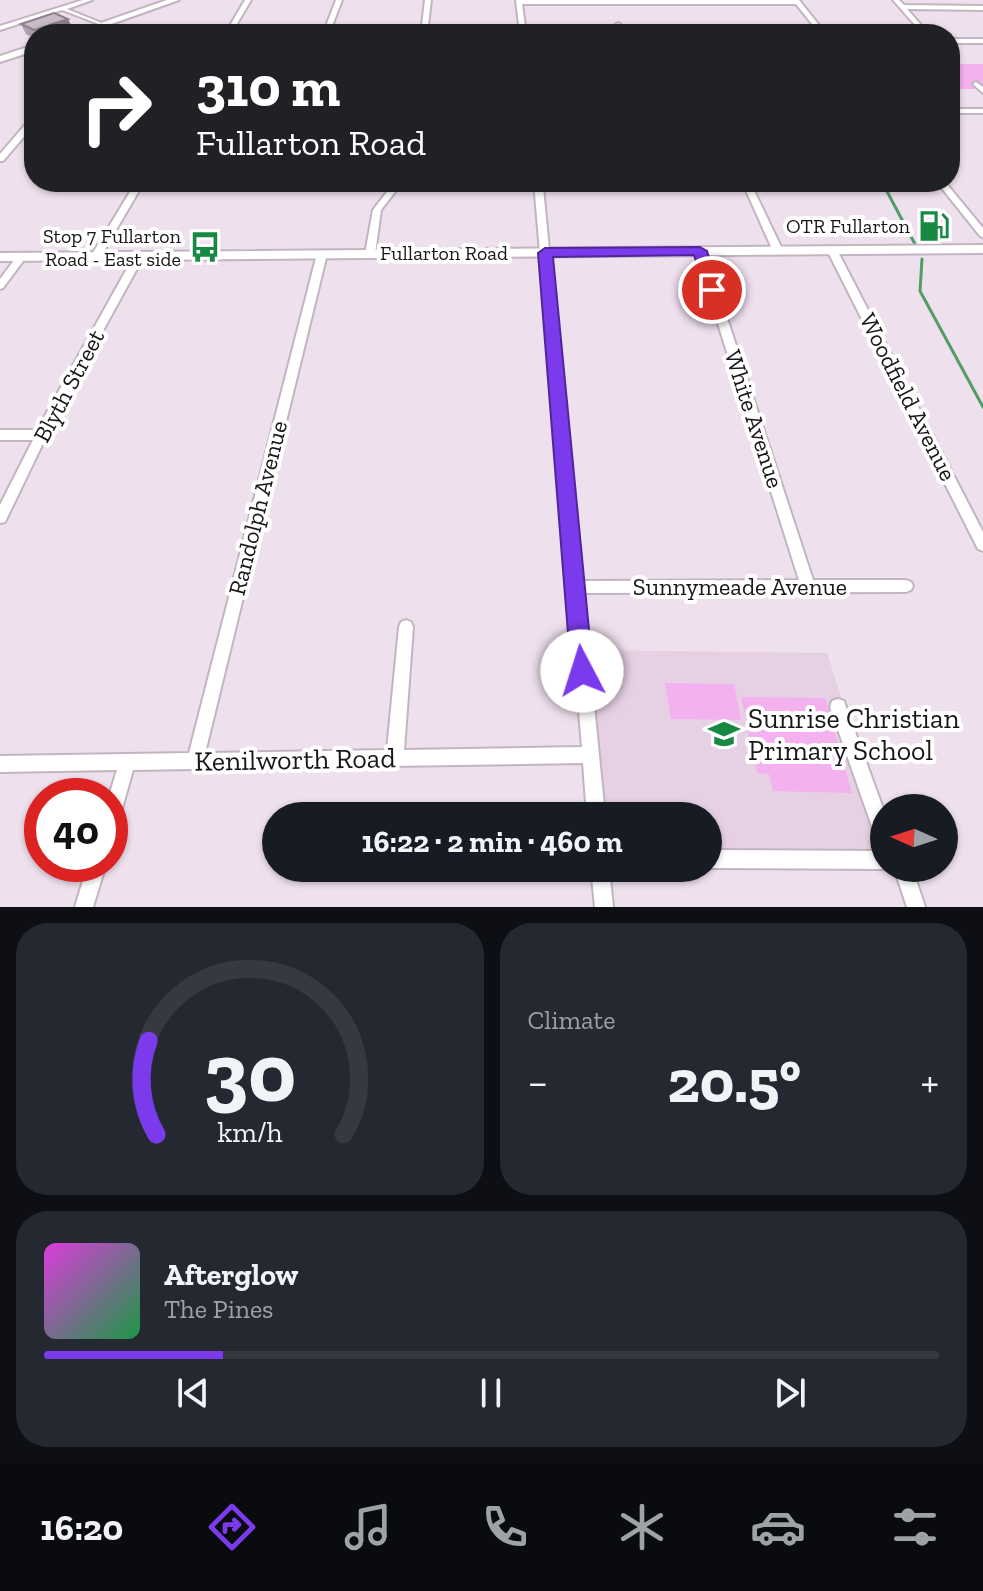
<!DOCTYPE html>
<html lang="en">
<head>
<meta charset="utf-8">
<style>
	body { margin:0; font-family:"Zilla Slab",serif; background:#242831; color:#f1f3f6; height:100vh; display:flex; flex-direction:column; font-size:30px; white-space:nowrap }
	* { box-sizing:border-box; margin:0 }
	p { font-size:26px; color:#9ea1a6 }
	.icon { flex:none; width:44px; height:44px; fill:none; stroke:currentColor; stroke-width:2; stroke-linecap:round; stroke-linejoin:round }
	.map { position:relative; height:907px; overflow:hidden }
	.drawer { display:flex; flex-direction:column; gap:16px; padding:16px; background:#0d0f14; flex:1 }
	.drawer>* { flex:none }
	.banner { position:absolute; left:24px; top:24px; width:936px; height:168px; border-radius:32px; box-shadow:0 2px 6px #0004; background:#202124; color:#fff; overflow:hidden }
	.needle { width:52px; rotate:273deg }
	.controls { position:absolute; left:870px; top:794px; display:grid; gap:16px }
	.controls a { display:grid; place-items:center; width:88px; height:88px; border-radius:50%; background:#171b24; box-shadow:0 2px 6px #0004; font-size:40px }
	.speed { position:absolute; left:24px; top:778px; display:flex; gap:16px; font-size:40px; font-weight:700; text-align:center }
	.speed>* { display:grid; place-content:center; width:104px; height:104px; border-radius:50%; background:#171b24; box-shadow:0 2px 6px #0004; line-height:1 }
	.speed .limit { border:12px solid #d22; background:#fff; color:#111 }
	.pin { position:absolute; display:grid; place-items:center; width:68px; height:68px; color:#fff; margin:-34px; border:4px solid #fff; border-radius:50%; box-shadow:0 2px 8px #0007 }
	.me { position:absolute; width:88px; margin:-44px; rotate:355deg; stroke-linejoin:round; filter:drop-shadow(0 0 6px #0008) }
	.turn { display:flex; align-items:center; gap:28px; height:168px; padding:0 40px; font-size:36px }
	.turn .icon { width:104px; height:104px; stroke-width:2.5 }
	.turn b { display:block; font-size:56px; line-height:68px }
	.big { font-size:60px; font-weight:700; line-height:1.1 }
	.drawer .tile { flex:1; display:flex; flex-direction:column; justify-content:center; gap:12px; min-width:0; padding:0 28px; border-radius:32px; background:#242831 }
	.drawer .dial { align-items:center; gap:0 }
	.dial svg { height:208px; overflow:visible; fill:none; stroke:#363941; stroke-width:7; stroke-linecap:round; text-anchor:middle }
	.dial text { fill:#f1f3f6; stroke:none }
	.song { display:flex; align-items:center; gap:24px }
	.cover { width:96px; height:96px; border-radius:12px; background:linear-gradient(135deg,hsl(300 70% 55%),hsl(140 70% 35%)) }
	.played { height:8px; border-radius:4px; background:linear-gradient(90deg,#7c3aed 20%,#363941 20%) }
	.keys { display:flex; justify-content:space-around; direction:ltr }
	.heat { display:flex; justify-content:space-between; align-items:center; font-size:44px; direction:ltr }
	.drawer .tiles { flex:1; display:grid; gap:16px; grid-template-columns:1fr 1fr }
	.tile:last-child { grid-column:span 2 }
	.trip { position:absolute; left:262px; top:802px; width:460px; height:80px; border-radius:40px; background:#171b24; box-shadow:0 2px 6px #0004; font-weight:700; line-height:80px; text-align:center }
	.dock { display:flex; height:128px; justify-content:space-around; align-items:center; background:#090b0e; color:#9ea1a6 }
	.dock .icon { width:56px; height:56px }
	.dock .on { color:#7c3aed }
	.dock b { font-size:36px; color:#f1f3f6 }
	.map>svg:first-child { display:block }
	.built { fill:#e6d1e4 }
	.green { fill:#f3b1ef }
	.lines { fill:none; stroke-linecap:round; stroke-linejoin:round }
	.stream { stroke:#539d65; stroke-width:3 }
	.minor-casing { stroke:#c2b4c1; stroke-width:4 }
	.major-casing { stroke:#c2b4c1; stroke-width:4 }
	.highway-casing { stroke:#c2b4c1; stroke-width:4 }
	.minor { fill:#fff; fill-rule:evenodd }
	.major { fill:#fff; fill-rule:evenodd }
	.highway { fill:#fff; fill-rule:evenodd }
	.wall { fill:#ada0ab }
	.shaded-wall { fill:#8d828b }
	.building { fill:#c9bac7; stroke:#8d828b; stroke-width:2 }
	.route { fill:#7c3aed; stroke:#51269a; stroke-width:2 }
	.labels { text-anchor:middle; stroke-width:8; stroke-linejoin:round; paint-order:stroke }
	.far-poi-label { font-size:20px; fill:#1a151a; stroke:#fff; text-anchor:end }
	.far-street-label { font-size:20px; fill:#1a151a; stroke:#fff }
	.street-label { font-size:24px; fill:#1a151a; stroke:#fff }
	.near-poi-label { font-size:28px; fill:#1a151a; stroke:#fff; text-anchor:start }
	.near-street-label { font-size:28px; fill:#1a151a; stroke:#fff }
</style>
</head>
<body>
<div class="map">
<svg width="983" height="907" viewBox="0 0 983 907">
	<rect width="100%" height="100%" fill="#efe0ee"/>
	<!-- built -->
	<path class="built" d="M 587,650 L 827,653 L 884,829 L 884,856 L 708,853 L 708,816 L 603,816 Z"/>
	<!-- green -->
	<g class="green">
		<rect x="950" y="64" width="33" height="25"/>
		<path d="M 665,683 L 734,684 L 741,720 L 671,719 Z"/>
		<path d="M 741,697 L 825,698 L 852,793 L 773,791 L 769,774 L 757,773 Z"/>
	</g>
	<g class="lines">
		<!-- stream -->
		<g class="stream">
			<path d="M 882,182 L 916,246"/>
			<path d="M 922,259 L 920,291 L 983,407"/>
		</g>
		<defs>
			<g id="minor">
				<path d="M 83,0 L 92,0 L 67,9 L 104,24 L 104,26 L 62,10 L 0,30 L 0,26 Z"/>
				<path d="M 245,0 L 251,0 L 231,34 L 225,34 Z"/>
				<path d="M 336,0 L 342,0 L 329,34 L 323,34 Z"/>
				<path d="M 425,0 L 431,0 L 427,34 L 421,34 Z"/>
				<path d="M 516,0 L 799,0 L 826,34 L 820,34 L 796,4 L 522,4 L 526,34 L 520,34 Z"/>
				<path d="M 893,0 L 899,0 L 904,5 L 983,6 L 983,10 L 907,9 L 929,34 L 923,34 Z"/>
				<path d="M 618,23 L 621,25 L 624,34 L 618,34 L 615,25 Z"/>
				<rect x="950" y="39" width="33" height="4"/>
				<path d="M 950,56 L 953,58 L 953,60 L 950,61 Z"/>
				<path d="M 976,82 L 983,87 L 983,93 L 973,84 Z"/>
				<rect x="950" y="109" width="33" height="4"/>
				<path d="M 31,118 L 34,118 L 34,125 L 3,161 L 0,161 L 0,154 Z"/>
				<path d="M 136,182 L 144,182 L 101,256 L 99,258 L 93,258 L 91,256 Z"/>
				<path d="M 390,182 L 398,182 L 398,188 L 381,210 L 375,254 L 373,256 L 367,256 L 365,254 L 373,210 L 390,188 Z"/>
				<path d="M 534,182 L 750,182 L 783,251 L 778,254 L 773,251 L 744,186 L 543,187 L 581,581 L 799,580 L 695,251 L 700,248 L 705,251 L 813,580 L 906,580 L 911,582 L 913,586 L 911,590 L 906,592 L 583,593 L 605,816 L 587,816 L 583,763 L 133,770 L 119,819 L 116,825 L 110,828 L 109,796 L 117,770 L 0,772 L 0,756 L 189,753 L 317,254 L 322,251 L 327,254 L 205,753 L 387,750 L 399,627 L 401,622 L 406,620 L 411,622 L 413,627 L 404,750 L 582,747 Z"/>
				<path d="M 937,182 L 945,182 L 983,228 L 983,237 L 980,236 Z"/>
				<path d="M 832,247 L 837,250 L 983,532 L 983,551 L 978,549 L 827,250 Z"/>
				<path d="M 139,253 L 144,256 L 55,418 L 48,433 L 49,435 L 45,439 L 5,522 L 0,523 L 0,505 L 33,440 L 0,440 L 0,430 L 37,430 L 134,256 Z"/>
				<path d="M 21,254 L 26,257 L 3,288 L 0,289 L 0,279 L 18,255 Z"/>
				<path d="M 838,699 L 844,701 L 846,707 L 884,811 L 884,844 L 878,841 L 875,835 L 830,707 L 832,701 Z"/>
				<path d="M 708,850 L 884,851 L 884,868 L 886,868 L 884,869 L 708,868 Z"/>
				<path d="M 88,864 L 106,864 L 93,907 L 75,907 Z"/>
				<path d="M 591,868 L 609,868 L 613,907 L 595,907 Z"/>
				<path d="M 894,868 L 912,868 L 925,907 L 907,907 Z"/>
			</g>
			<path id="major" d="M 983,245 L 983,253 L 0,261 L 0,253 Z"/>
			<g id="highway">
				<path d="M 167,0 L 179,0 L 83,34 L 69,34 Z"/>
				<path d="M 34,45 L 34,51 L 0,62 L 0,56 Z"/>
			</g>
		</defs>
		<!-- minor casing -->
		<use href="#minor" class="minor-casing"/>
		<!-- major casing -->
		<use href="#major" class="major-casing"/>
		<!-- highway casing -->
		<use href="#highway" class="highway-casing"/>
		<!-- minor -->
		<use href="#minor" class="minor"/>
		<!-- major -->
		<use href="#major" class="major"/>
		<!-- highway -->
		<use href="#highway" class="highway"/>
	</g>
	<!-- wall -->
	<path class="wall" d="M 21,24 L 73,29 L 58,34 L 34,34 L 34,38 L 26,34 Z"/>
	<!-- shaded-wall -->
	<path class="shaded-wall" d="M 68,19 L 73,29 L 58,34 L 36,34 L 34,30 Z"/>
	<!-- building -->
	<path class="building" d="M 54,13 L 68,19 L 34,30 L 21,24 Z"/>
	<!-- route -->
	<path class="route" d="M 700,247 L 707,251 L 719,290 L 717,293 L 707,293 L 705,290 L 694,255 L 553,257 L 593,671 L 590,679 L 582,682 L 574,679 L 571,671 L 538,253 L 545,248 Z"/>
	<!-- icons -->
	<defs>
		<symbol id="fuel-bare" viewBox="-9 -9 18 18"><path d="M-5.5-6h7V0h2V4h1.3V-2.5L3-4.5l.8-.8L6-3V5H2.5V1h-1V6h-7ZM-4.2-4.7v3.2H.2V-4.7Z" fill="#178942" stroke="#fff" stroke-width="2.5" paint-order="stroke"/></symbol>
		<symbol id="bus-bare" viewBox="-9 -9 18 18"><path d="M-5-6H5V4H4V6H2V4H-2V6H-4V4H-5ZM-3.5-4V0h7V-4ZM-3.5 1.2v1.5H-2V1.2ZM2 1.2v1.5H3.5V1.2Z" fill="#178942" stroke="#fff" stroke-width="2.5" paint-order="stroke"/></symbol>
		<symbol id="school-bare" viewBox="-9 -9 18 18"><path d="M0-5L7-2L0 1L-7-2ZM-4 1L0 2.5L4 1V4Q0 6-4 4Z" fill="#178942" stroke="#fff" stroke-width="2.5" paint-order="stroke"/></symbol>
	</defs>
	<g fill-rule="evenodd">
		<use href="#fuel-bare" x="912" y="204" width="44" height="44"/>
		<use href="#bus-bare" x="183" y="225" width="44" height="44"/>
		<use href="#school-bare" x="702" y="712" width="44" height="44"/>
	</g>
	<g class="labels">
		<!-- far-poi labels -->
		<g class="far-poi-label">
			<text x="910" y="233">OTR Fullarton</text>
			<text x="181" y="243">Stop 7 Fullarton<tspan x="181" dy="23">Road - East side</tspan></text>
		</g>
		<!-- far-street labels -->
		<g class="far-street-label">
			<text x="444" y="260">Fullarton Road</text>
		</g>
		<!-- street labels -->
		<g class="street-label">
			<text transform="translate(69 386) rotate(-62)" y="8">Blyth Street</text>
			<text transform="translate(908 397) rotate(63)" y="8">Woodfield Avenue</text>
			<text transform="translate(754 419) rotate(72)" y="8">White Avenue</text>
			<text transform="translate(258 508) rotate(-76)" y="8">Randolph Avenue</text>
			<text x="740" y="595">Sunnymeade Avenue</text>
		</g>
		<!-- near-poi labels -->
		<g class="near-poi-label">
			<text x="748" y="728">Sunrise Christian<tspan x="748" dy="32">Primary School</tspan></text>
		</g>
		<!-- near-street labels -->
		<g class="near-street-label">
			<text transform="translate(295 759) rotate(-1)" y="10">Kenilworth Road</text>
		</g>
	</g>
</svg>
<div class="controls">
<a><svg class="needle" viewBox="-14 -14 28 28"><path d="M0-13l5 13h-10z" fill="#e53935"/><path d="M0 13l5-13h-10z" fill="#9ea1a6"/></svg></a>
</div>
<div class="speed"><div class="limit">40</div></div>
<div class="pin" style="left:712px;top:290px;background:#d93025"><svg class="icon" aria-label="arrive" viewBox="0 0 24 24"><path d="M6 21V4h12l-3 4 3 4H6"/></svg></div>
<svg class="me" style="left:582px;top:671px" viewBox="-20 -20 40 40"><circle r="19" fill="#fff"/><path d="M0-13L10 11 0 6-10 11z" fill="#7c3aed"/></svg>
<div class="trip">16:22 · 2 min · 460 m</div>
<div class="banner">
<div class="turn"><svg class="icon" aria-label="right" viewBox="0 0 24 24"><path d="M7 20v-9h11M14 6l5 5-5 5"/></svg><div><b>310 m</b>Fullarton Road</div></div>
</div>
</div>
<section class="drawer">
<div class="tiles">
<div class="tile dial"><svg viewBox="0 0 100 80">
<path d="M14 69A42 42 0 1 1 86 69"/>
<path d="M14 69A42 42 0 0 1 11 33" stroke="#7c3aed"/>
<text x="50" y="56" font-size="32" font-weight="700">30</text>
<text x="50" y="72" font-size="11">km/h</text>
</svg></div>
<div class="tile"><p>Climate</p>
<div class="heat"><a>−</a><b class="big">20.5°</b><a>+</a></div>
</div>
<div class="tile">
<div class="song"><i class="cover"></i><div><b>Afterglow</b><p>The Pines</p></div></div>
<div class="played"></div>
<div class="keys"><svg class="icon" aria-label="previous" viewBox="0 0 24 24"><path d="M18 5L8 12l10 7zM5 5v14"/></svg><svg class="icon" aria-label="pause" viewBox="0 0 24 24"><path d="M8 5v14M16 5v14"/></svg><svg class="icon" aria-label="next" viewBox="0 0 24 24"><path d="M6 5l10 7-10 7zM19 5v14"/></svg></div>
</div>
</div>
</section>
<nav class="dock">
<b>16:20</b>
<svg class="icon on" aria-label="directions" viewBox="0 0 24 24"><path d="M12 3l9 9-9 9-9-9zM9 14v-3h6M13 9l2 2-2 2"/></svg>
<svg class="icon" aria-label="music" viewBox="0 0 24 24"><path d="M9 18V5l10-2v13"/><circle cx="6" cy="18" r="3"/><circle cx="16" cy="16" r="3"/></svg>
<svg class="icon" aria-label="phone" viewBox="0 0 24 24"><path d="M5 4h4l2 5-3 2q2 4 5 5l2-3 5 2v4C11 20 4 13 5 4z"/></svg>
<svg class="icon" aria-label="climate" viewBox="0 0 24 24"><path d="M12 3v18M4 7l16 10M4 17L20 7"/></svg>
<svg class="icon" aria-label="car" viewBox="0 0 24 24"><path d="M5 17H2v-5l4-1 3-4h7l3 4 3 1v5h-3M9 17h6M6 11h13"/><circle cx="7" cy="17" r="2"/><circle cx="17" cy="17" r="2"/></svg>
<svg class="icon" aria-label="filters" viewBox="0 0 24 24"><path d="M4 7h16M4 17h16"/><circle cx="9" cy="7" r="2"/><circle cx="15" cy="17" r="2"/></svg>
</nav>
</body>
</html>
